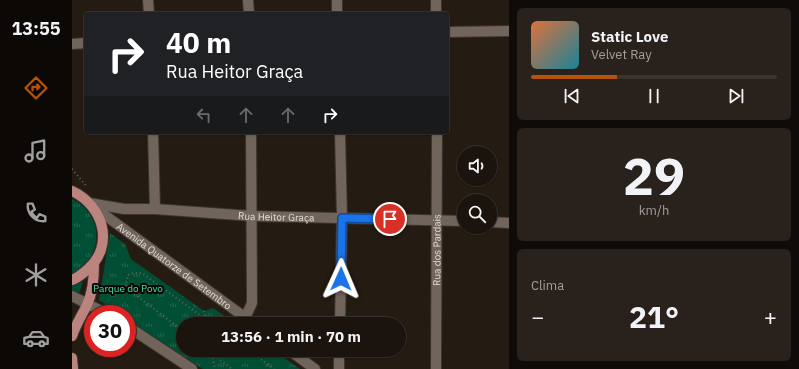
<!DOCTYPE html>
<html lang="pt">
<head>
<meta charset="utf-8">
<style>
	body { margin:0; font-family:"IBM Plex Sans",sans-serif; background:#28211c; color:#f1f3f6; height:100vh; display:flex; flex-direction:column; font-size:15px; white-space:nowrap }
	* { box-sizing:border-box; margin:0 }
	p { font-size:13px; color:#a09e9e }
	.icon { flex:none; width:22px; height:22px; fill:none; stroke:currentColor; stroke-width:2; stroke-linecap:round; stroke-linejoin:round }
	.map { position:relative; flex:1; overflow:hidden }
	.drawer { display:flex; flex-direction:column; gap:8px; padding:8px; background:#0f0b08; width:290px }
	.drawer>* { flex:none }
	.hud { position:absolute; left:12px; top:12px; width:365px; height:122px; border-radius:4px; box-shadow:0 1px 3px #0004,0 0 0 1px #39332e; background:#202124; color:#fff; overflow:hidden }
	.controls { position:absolute; left:385px; top:146px; display:grid; gap:8px }
	.controls a { display:grid; place-items:center; width:40px; height:40px; border-radius:50%; background:#1b140e; box-shadow:0 1px 3px #0004,0 0 0 1px #39332e; font-size:20px }
	.speed { position:absolute; left:12px; top:305px; display:flex; gap:8px; font-size:20px; font-weight:700; text-align:center }
	.speed>* { display:grid; place-content:center; width:52px; height:52px; border-radius:50%; background:#1b140e; box-shadow:0 1px 3px #0004,0 0 0 1px #39332e; line-height:1 }
	.speed .limit { border:6px solid #d22; background:#fff; color:#111 }
	.pin { position:absolute; display:grid; place-items:center; width:34px; height:34px; color:#fff; margin:-17px; border:2px solid #fff; border-radius:50%; box-shadow:0 1px 4px #0007 }
	.me { position:absolute; width:44px; margin:-22px; rotate:1deg; stroke-linejoin:round; filter:drop-shadow(0 0 3px #0008) }
	.turn { display:flex; align-items:center; gap:14px; height:84px; padding:0 16px; font-size:18px }
	.turn .icon { width:52px; height:52px; stroke-width:2.5 }
	.turn b { display:block; font-size:28px; line-height:34px }
	.lanes { display:flex; align-items:center; height:38px; padding:0 16px; background:#0003; justify-content:center; gap:20px; direction:ltr }
	.lanes .off { opacity:.35 }
	.big { font-size:30px; font-weight:700; line-height:1.1 }
	.drawer .widget { flex:1; display:flex; flex-direction:column; justify-content:center; gap:6px; min-width:0; padding:0 14px; border-radius:6px; background:#28211c }
	.drawer .dial { align-items:center; gap:0 }
	.dial b { font-size:52px; line-height:1 }
	.song { display:flex; align-items:center; gap:12px }
	.cover { width:48px; height:48px; border-radius:6px; background:linear-gradient(135deg,hsl(20 70% 55%),hsl(190 70% 35%)) }
	.played { height:4px; border-radius:2px; background:linear-gradient(90deg,#b45309 35%,#39332e 35%) }
	.keys { display:flex; justify-content:space-around; direction:ltr }
	.heat { display:flex; justify-content:space-between; align-items:center; font-size:22px; direction:ltr }
	.trip { position:absolute; left:104px; top:317px; width:230px; height:40px; border-radius:20px; background:#1b140e; box-shadow:0 1px 3px #0004,0 0 0 1px #39332e; font-weight:700; line-height:40px; text-align:center }
	main { display:flex; flex:1; min-height:0 }
	.dock { display:flex; flex-direction:column; width:72px; justify-content:space-around; align-items:center; background:#0b0806; color:#a09e9e }
	.dock .icon { width:28px; height:28px }
	.dock .on { color:#b45309 }
	.dock b { font-size:18px; color:#f1f3f6 }
	.map>svg:first-child { display:block }
	.grass { fill:#004f35 }
	.park { fill:url(#park-tufts) }
	.lines { fill:none; stroke-linecap:round; stroke-linejoin:round }
	.minor-casing { stroke:#3c3530; stroke-width:12 }
	.major-casing { stroke:#3c3530; stroke-width:12 }
	.path { stroke:#6b635b; stroke-width:2; stroke-dasharray:1 3; stroke-linecap:butt }
	.minor { stroke:#71655b; stroke-width:10 }
	.major { stroke:#bb847e; stroke-width:10 }
	.route-casing { stroke:#114b97; stroke-width:10 }
	.route { stroke:#1a73e8; stroke-width:7 }
	.labels { text-anchor:middle; stroke-width:4; stroke-linejoin:round; paint-order:stroke }
	.street-label { font-size:10px; fill:#e3dcd6; stroke:#0a0604 }
	.park-label { font-size:10px; fill:#46e3a8; stroke:#0a0604 }
</style>
</head>
<body>
<main>
<nav class="dock">
<b>13:55</b>
<svg class="icon on" aria-label="directions" viewBox="0 0 24 24"><path d="M12 3l9 9-9 9-9-9zM9 14v-3h6M13 9l2 2-2 2"/></svg>
<svg class="icon" aria-label="music" viewBox="0 0 24 24"><path d="M9 18V5l10-2v13"/><circle cx="6" cy="18" r="3"/><circle cx="16" cy="16" r="3"/></svg>
<svg class="icon" aria-label="phone" viewBox="0 0 24 24"><path d="M5 4h4l2 5-3 2q2 4 5 5l2-3 5 2v4C11 20 4 13 5 4z"/></svg>
<svg class="icon" aria-label="climate" viewBox="0 0 24 24"><path d="M12 3v18M4 7l16 10M4 17L20 7"/></svg>
<svg class="icon" aria-label="car" viewBox="0 0 24 24"><path d="M5 17H2v-5l4-1 3-4h7l3 4 3 1v5h-3M9 17h6M6 11h13"/><circle cx="7" cy="17" r="2"/><circle cx="17" cy="17" r="2"/></svg>
</nav>
<div class="map">
<svg width="437" height="369" viewBox="0 0 437 369">
	<defs>
		<pattern id="park-tufts" width="24" height="20" patternUnits="userSpaceOnUse"><rect width="24" height="20" fill="#004f35"/><path d="M3 7l-1-3M5 7V3M7 7l1-3M15 17l-1-3M17 17v-4M19 17l1-3" fill="none" stroke="#256852"/></pattern>
	</defs>
	<rect width="100%" height="100%" fill="#241b12"/>
	<!-- grass -->
	<path class="grass" d="M 11,281 L 7,294 L 0,290 L 0,286 Z"/>
	<!-- park -->
	<g class="park">
		<path d="M 0,199 C 33,215 32,258 0,274 Z"/>
		<path d="M 38,233 L 53,244 L 59,259 L 132,311 L 141,308 L 164,324 L 111,324 L 111,350 L 201,350 L 228,369 L 131,369 L 55,319 L 55,314 L 48,314 L 27,300 Z"/>
	</g>
	<g class="lines">
		<defs>
			<g id="minor">
				<path d="M 76,0 L 77,14"/>
				<path d="M 176,0 L 177,14"/>
				<path d="M 265,0 L 265,14"/>
				<path d="M 364,0 L 364,14"/>
				<path d="M 375,32 L 437,31"/>
				<path d="M 0,44 L 14,43"/>
				<path d="M 81,132 L 83,209"/>
				<path id="s1" d="M 17,203 L 52,209 L 83,209 L 180,216 L 392,221"/>
				<path id="s2" d="M 23,208 L 182,324"/>
				<path d="M 418,222 L 437,223"/>
				<path d="M 0,296 L 35,314"/>
				<path d="M 173,318 L 180,303 L 179,132"/>
				<path d="M 268,324 L 270,218 L 268,132"/>
				<path d="M 55,326 L 120,369"/>
				<path d="M 217,350 L 243,369"/>
				<path d="M 267,369 L 267,350"/>
				<path id="s3" d="M 364,369 L 365,132"/>
			</g>
			<g id="major">
				<path d="M 0,191 C 32,206 43,246 15,270 C 10,274 6,278 0,280"/>
				<path d="M 0,336 C 4,324 10,315 15,305 C 21,292 22,278 22,264"/>
				<path d="M 0,358 L 1,369"/>
			</g>
		</defs>
		<!-- minor casing -->
		<use href="#minor" class="minor-casing"/>
		<!-- major casing -->
		<use href="#major" class="major-casing"/>
		<!-- path -->
		<g class="path">
			<path d="M 0,169 L 15,187"/>
			<path d="M 132,311 L 134,324"/>
			<path d="M 111,331 L 57,290 L 54,285 L 56,275 L 61,273 L 70,273 L 140,324"/>
			<path d="M 136,350 L 160,369"/>
			<path d="M 139,350 L 143,369"/>
			<path d="M 176,350 L 202,369"/>
		</g>
		<!-- minor -->
		<use href="#minor" class="minor"/>
		<!-- major -->
		<use href="#major" class="major"/>
	</g>
	<g class="lines">
		<defs>
			<path id="route" d="M 269,279 L 270,218 L 318,219"/>
		</defs>
		<!-- route casing -->
		<use href="#route" class="route-casing"/>
		<!-- route -->
		<use href="#route" class="route"/>
	</g>
	<g class="labels">
		<!-- street labels -->
		<g class="street-label">
			<text dy="4" stroke="none"><textPath href="#s1" startOffset="188">Rua Heitor Graça</textPath></text>
			<text dy="4" stroke="none"><textPath href="#s3" startOffset="119">Rua dos Pardais</textPath></text>
			<text dy="4" stroke="none"><textPath href="#s2" startOffset="98">Avenida Quatorze de Setembro</textPath></text>
		</g>
		<!-- park labels -->
		<g class="park-label">
			<text x="56" y="292">Parque do Povo</text>
		</g>
	</g>
</svg>
<div class="controls">
<a><svg class="icon" aria-label="sound" viewBox="0 0 24 24"><path d="M4 9h4l5-4v14l-5-4H4zM17 9q2 3 0 6"/></svg></a>
<a><svg class="icon" aria-label="search" viewBox="0 0 24 24"><circle cx="10" cy="10" r="6"/><path d="M15 15l6 6"/></svg></a>
</div>
<div class="speed"><div class="limit">30</div></div>
<div class="pin" style="left:318px;top:219px;background:#d93025"><svg class="icon" aria-label="arrive" viewBox="0 0 24 24"><path d="M6 21V4h12l-3 4 3 4H6"/></svg></div>
<svg class="me" style="left:269px;top:279px" viewBox="-20 -20 40 40"><path d="M0-17L14 15 0 8-14 15z" fill="#1a73e8" stroke="#fff" stroke-width="4"/></svg>
<div class="trip">13:56 · 1 min · 70 m</div>
<div class="hud">
<div class="turn"><svg class="icon" aria-label="right" viewBox="0 0 24 24"><path d="M7 20v-9h11M14 6l5 5-5 5"/></svg><div><b>40 m</b>Rua Heitor Graça</div></div>
<div class="lanes"><svg class="icon off" aria-label="left" viewBox="0 0 24 24"><path d="M17 20v-9H6M10 6l-5 5 5 5"/></svg><svg class="icon off" aria-label="ahead" viewBox="0 0 24 24"><path d="M12 20V5M6 11l6-6 6 6"/></svg><svg class="icon off" aria-label="ahead" viewBox="0 0 24 24"><path d="M12 20V5M6 11l6-6 6 6"/></svg><svg class="icon" aria-label="right" viewBox="0 0 24 24"><path d="M7 20v-9h11M14 6l5 5-5 5"/></svg></div>
</div>
</div>
<section class="drawer">
<div class="widget">
<div class="song"><i class="cover"></i><div><b>Static Love</b><p>Velvet Ray</p></div></div>
<div class="played"></div>
<div class="keys"><svg class="icon" aria-label="previous" viewBox="0 0 24 24"><path d="M18 5L8 12l10 7zM5 5v14"/></svg><svg class="icon" aria-label="pause" viewBox="0 0 24 24"><path d="M8 5v14M16 5v14"/></svg><svg class="icon" aria-label="next" viewBox="0 0 24 24"><path d="M6 5l10 7-10 7zM19 5v14"/></svg></div>
</div>
<div class="widget dial"><b>29</b><p>km/h</p></div>
<div class="widget"><p>Clima</p>
<div class="heat"><a>−</a><b class="big">21°</b><a>+</a></div>
</div>
</section>
</main>
</body>
</html>
